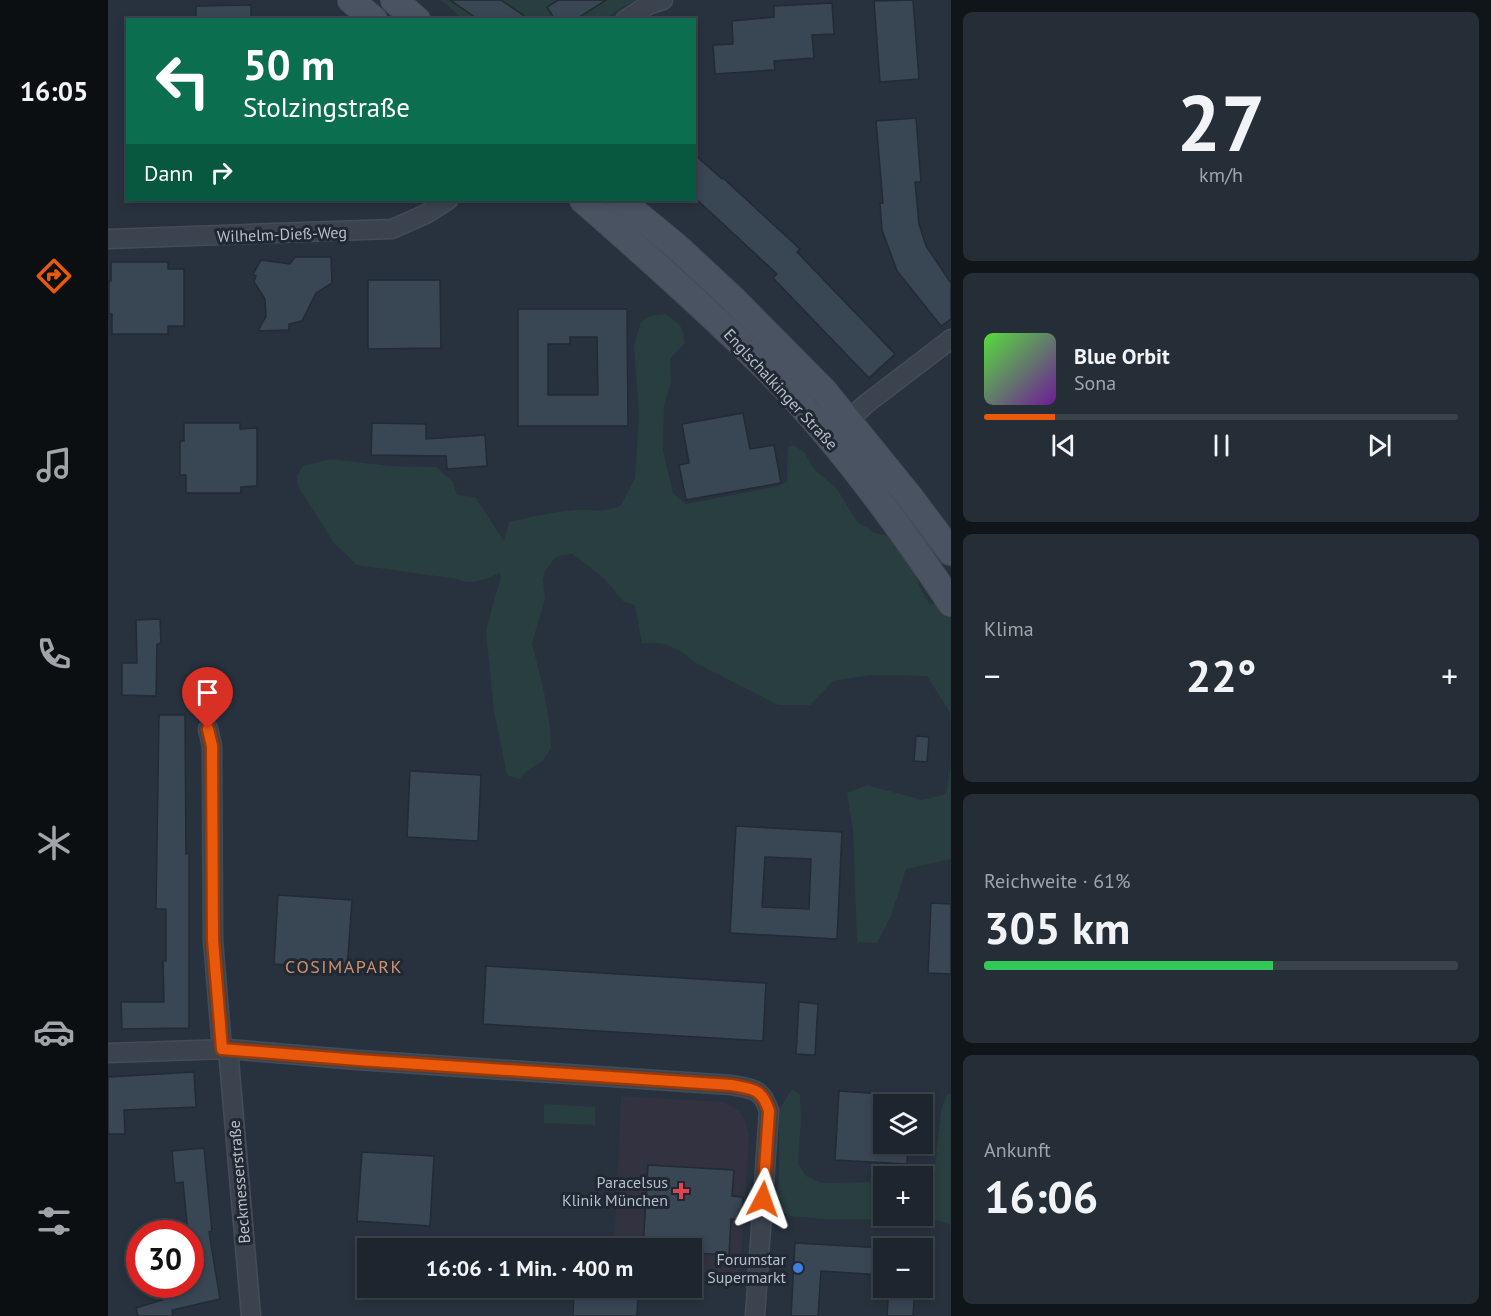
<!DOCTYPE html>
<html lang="de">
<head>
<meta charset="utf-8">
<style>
	body { margin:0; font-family:"PT Sans",sans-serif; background:#252e36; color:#f1f3f6; height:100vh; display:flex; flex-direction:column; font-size:22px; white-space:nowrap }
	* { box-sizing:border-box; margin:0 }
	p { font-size:20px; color:#a0a5aa }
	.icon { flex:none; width:33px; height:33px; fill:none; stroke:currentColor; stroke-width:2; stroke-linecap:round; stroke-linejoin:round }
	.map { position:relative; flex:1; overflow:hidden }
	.drawer { display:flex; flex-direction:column; gap:12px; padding:12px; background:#101519; width:540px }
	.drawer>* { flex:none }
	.top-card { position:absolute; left:18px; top:18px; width:570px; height:183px; border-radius:0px; box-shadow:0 3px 9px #0003,0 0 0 2px #3b434a; background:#0b6e4f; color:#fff; overflow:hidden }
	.controls { position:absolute; left:765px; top:1094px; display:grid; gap:12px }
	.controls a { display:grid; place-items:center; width:60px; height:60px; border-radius:0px; background:#1d262e; box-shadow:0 3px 9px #0003,0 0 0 2px #3b434a; font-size:30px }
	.speed { position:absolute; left:18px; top:1220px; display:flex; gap:12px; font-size:30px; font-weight:700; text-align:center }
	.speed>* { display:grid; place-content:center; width:78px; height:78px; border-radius:50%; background:#1d262e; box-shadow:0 3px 9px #0003,0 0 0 2px #3b434a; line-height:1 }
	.speed .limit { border:9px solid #d22; background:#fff; color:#111 }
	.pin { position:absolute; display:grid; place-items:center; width:51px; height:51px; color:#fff; margin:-62px -26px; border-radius:50% 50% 50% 0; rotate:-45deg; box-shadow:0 0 6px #0007 }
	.pin .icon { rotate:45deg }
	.me { position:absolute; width:66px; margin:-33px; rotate:4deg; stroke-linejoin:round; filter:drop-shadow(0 0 4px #0008) }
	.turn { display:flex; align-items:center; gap:21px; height:126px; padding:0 18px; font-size:27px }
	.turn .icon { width:78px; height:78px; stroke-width:2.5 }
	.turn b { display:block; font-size:42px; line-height:51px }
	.then { display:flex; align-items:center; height:57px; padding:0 18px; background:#0003; gap:12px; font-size:22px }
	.big { font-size:45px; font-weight:600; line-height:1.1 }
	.drawer .widget { flex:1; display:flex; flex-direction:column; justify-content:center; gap:9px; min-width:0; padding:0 21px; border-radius:9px; background:#252e36 }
	.drawer .dial { align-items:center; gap:0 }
	.dial b { font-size:78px; line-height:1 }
	.song { display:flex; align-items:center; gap:18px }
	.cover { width:72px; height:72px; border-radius:9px; background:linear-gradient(135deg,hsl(110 70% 55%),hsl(280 70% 35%)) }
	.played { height:6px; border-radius:3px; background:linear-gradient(90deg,#ea580c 15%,#3b434a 15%) }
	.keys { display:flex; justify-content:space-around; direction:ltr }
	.heat { display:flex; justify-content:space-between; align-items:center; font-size:33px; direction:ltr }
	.charge { height:9px; border-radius:4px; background:linear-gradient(90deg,#34c759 61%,#3b434a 0) }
	.trip { position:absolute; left:249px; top:1238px; width:345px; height:60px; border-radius:0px; background:#1d262e; box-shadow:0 3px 9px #0003,0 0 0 2px #3b434a; font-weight:600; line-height:60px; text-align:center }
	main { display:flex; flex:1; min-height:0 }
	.tab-bar { display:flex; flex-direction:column; width:108px; justify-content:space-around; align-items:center; background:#0c0f12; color:#a0a5aa }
	.tab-bar .icon { width:42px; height:42px }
	.tab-bar .current { color:#ea580c }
	.tab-bar b { font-size:27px; color:#f1f3f6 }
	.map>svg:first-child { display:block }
	.medical { fill:#333240 }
	.green { fill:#293e3f }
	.building { fill:#394654; stroke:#222b35; stroke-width:1.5; fill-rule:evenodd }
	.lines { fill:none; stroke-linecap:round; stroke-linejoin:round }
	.street-casing { stroke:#444d57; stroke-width:21 }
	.secondary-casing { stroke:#444d57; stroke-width:28 }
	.street { stroke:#3b444e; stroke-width:18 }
	.secondary { stroke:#495361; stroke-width:26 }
	.route-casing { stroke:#983908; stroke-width:15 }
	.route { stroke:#ea580c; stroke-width:10 }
	.health-dot { fill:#e0444e; stroke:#202933; stroke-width:2 }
	.shop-dot { fill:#3f7fe0; stroke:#202933; stroke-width:2 }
	.labels { text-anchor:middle; stroke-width:6; stroke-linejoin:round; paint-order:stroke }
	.street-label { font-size:16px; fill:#b7bfc9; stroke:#202933 }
	.poi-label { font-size:16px; fill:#b7bfc9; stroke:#202933; text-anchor:end }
	.neighbourhood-label { font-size:18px; letter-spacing:1.5px; fill:#ce926d; stroke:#202933 }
</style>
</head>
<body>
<main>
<nav class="tab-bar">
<b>16:05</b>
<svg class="icon current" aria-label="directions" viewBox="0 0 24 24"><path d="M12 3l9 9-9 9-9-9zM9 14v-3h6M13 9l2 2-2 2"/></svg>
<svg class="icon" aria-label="music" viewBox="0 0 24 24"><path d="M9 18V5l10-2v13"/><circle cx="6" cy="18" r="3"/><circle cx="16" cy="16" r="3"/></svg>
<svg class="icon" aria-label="phone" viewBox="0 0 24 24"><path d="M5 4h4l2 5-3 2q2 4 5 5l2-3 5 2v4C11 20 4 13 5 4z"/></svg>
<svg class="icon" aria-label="climate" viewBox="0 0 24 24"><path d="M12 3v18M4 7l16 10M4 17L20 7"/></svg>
<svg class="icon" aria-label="car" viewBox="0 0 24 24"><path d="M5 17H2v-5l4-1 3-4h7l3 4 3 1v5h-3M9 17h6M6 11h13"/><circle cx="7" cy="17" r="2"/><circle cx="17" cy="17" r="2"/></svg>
<svg class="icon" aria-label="filters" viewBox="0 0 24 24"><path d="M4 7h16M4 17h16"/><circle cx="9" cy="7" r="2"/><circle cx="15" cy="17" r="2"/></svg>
</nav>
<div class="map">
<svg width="843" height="1316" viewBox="0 0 843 1316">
	<rect width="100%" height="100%" fill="#27323e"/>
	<!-- medical -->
	<path class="medical" d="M 513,1096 L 616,1102 L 631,1111 L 636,1118 L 641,1135 L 632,1276 L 584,1273 L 584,1248 L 506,1248 Z"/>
	<!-- green -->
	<g class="green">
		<path d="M 333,0 L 529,0 L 514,7 L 496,20 L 355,19 Z"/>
		<path d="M 557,314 C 572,324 575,325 577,343 L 562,359 L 563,383 L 556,405 L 555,451 L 565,493 L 578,504 L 667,487 L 679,482 L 680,447 L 686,445 L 697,453 L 705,468 L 729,489 L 748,520 L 752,524 L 761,528 L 764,532 L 780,536 L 794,545 L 803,562 L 813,590 L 822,605 L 834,602 L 843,619 L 843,714 L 819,676 L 761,675 L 725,681 L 702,705 L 670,705 L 586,662 C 573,649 553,639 534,644 L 527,605 L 516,602 L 497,579 L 465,554 L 454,555 L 447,558 L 437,571 L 435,580 L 437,599 L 424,643 L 437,696 L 442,729 L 443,748 L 435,761 L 420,770 L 411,779 L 399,775 L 386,711 L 378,631 L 388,593 L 393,579 L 392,573 C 378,579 363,586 349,579 L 249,565 L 226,543 L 190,486 L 189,476 L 195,466 L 222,459 L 282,466 L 328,467 L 345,482 L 349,495 L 367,497 L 396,541 L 401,522 C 423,517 444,512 467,510 C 485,509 494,514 513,505 L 527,478 L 531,415 L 526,345 L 533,322 L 542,316 Z"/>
		<path d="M 843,765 L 843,859 L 798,869 L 783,916 L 769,943 L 749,942 L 745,830 L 739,793 L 759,785 L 814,800 L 838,794 Z"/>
		<path d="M 684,1089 L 692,1095 L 693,1119 L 690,1163 L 698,1176 L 713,1183 L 775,1182 L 776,1215 L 814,1215 L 815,1182 L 819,1181 L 826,1174 L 833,1111 L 839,1094 L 843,1094 L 843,1225 L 832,1221 L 804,1220 L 717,1219 L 681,1216 L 668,1206 L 671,1180 L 671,1110 Z"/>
		<path d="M 436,1104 L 487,1107 L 487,1125 L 436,1123 Z"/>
	</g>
	<!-- building -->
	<g class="building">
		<path d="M 342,0 L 393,0 L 422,20 L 371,20 Z"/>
		<path d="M 450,0 L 498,0 L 467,20 L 447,20 L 439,7 Z"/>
		<path d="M 805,0 L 811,79 L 772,82 L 766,1 Z"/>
		<path d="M 724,3 L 726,34 L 704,35 L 706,58 L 666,61 L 667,70 L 607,74 L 605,45 L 625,44 L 624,21 L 666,17 L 666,6 Z"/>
		<path d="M 143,5 L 143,20 L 88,20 L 88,6 Z"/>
		<path d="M 808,118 L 813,182 L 807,182 L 811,224 L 818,246 L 843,283 L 843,319 L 833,326 L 789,271 L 774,230 L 772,203 L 775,203 L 768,121 Z"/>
		<path d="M 586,154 L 614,179 L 615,178 L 692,249 L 689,252 L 787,354 L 761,378 L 665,278 L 669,274 L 586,197 Z"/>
		<path d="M 187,257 L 223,257 L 224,283 L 208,293 L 194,321 L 181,324 L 181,330 L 150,331 L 158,316 L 157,299 L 146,282 L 148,276 L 145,274 L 153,260 L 182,264 Z"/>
		<path d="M 3,262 L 60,262 L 60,269 L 76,269 L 76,326 L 60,326 L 60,334 L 4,334 L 4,314 L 1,314 L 1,281 L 3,281 Z"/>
		<path d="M 260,280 L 332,280 L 333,348 L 260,349 Z"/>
		<path d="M 410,309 L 519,309 L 520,426 L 410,426 ZM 462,337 L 489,337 L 490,395 L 440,395 L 440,344 L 462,344 Z"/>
		<path d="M 635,413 L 642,449 L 666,445 L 673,483 L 578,500 L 571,465 L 581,463 L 574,424 Z"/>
		<path d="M 76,423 L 132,423 L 132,429 L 149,428 L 149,486 L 133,487 L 133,493 L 78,493 L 78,475 L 72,475 L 72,441 L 76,441 Z"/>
		<path d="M 264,423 L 318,424 L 318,439 L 377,435 L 379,466 L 339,469 L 338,456 L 263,455 Z"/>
		<path d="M 52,619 L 53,643 L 49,644 L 48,696 L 14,695 L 14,663 L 29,663 L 28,620 Z"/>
		<path d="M 51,715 L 77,715 L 78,854 L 81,853 L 81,1028 L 14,1029 L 13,1002 L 56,1002 L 55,961 L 58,961 L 58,909 L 48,909 Z"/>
		<path d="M 808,736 L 821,737 L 819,762 L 806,761 Z"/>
		<path d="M 302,771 L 373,775 L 370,841 L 299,837 Z"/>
		<path d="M 628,826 L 734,832 L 729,939 L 622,933 ZM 657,857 L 703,859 L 701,909 L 654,907 Z"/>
		<path d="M 170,895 L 244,900 L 239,969 L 166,964 Z"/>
		<path d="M 823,903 L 843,904 L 843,974 L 820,973 Z"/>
		<path d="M 378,966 L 658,983 L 655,1041 L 375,1024 Z"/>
		<path d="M 691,1002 L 710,1004 L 707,1055 L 688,1054 Z"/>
		<path d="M 86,1072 L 88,1107 L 16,1110 L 17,1134 L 0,1134 L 0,1077 Z"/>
		<path d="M 731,1091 L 776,1094 L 776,1143 L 800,1143 L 799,1164 L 727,1160 Z"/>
		<path d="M 96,1148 L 104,1231 L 101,1232 L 112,1299 L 64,1310 L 65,1316 L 30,1316 L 28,1308 L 70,1295 L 69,1289 L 85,1287 L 82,1266 L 82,1233 L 80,1233 L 75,1182 L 67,1183 L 64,1151 Z"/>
		<path d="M 254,1152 L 326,1156 L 322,1226 L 249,1221 Z"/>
		<path d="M 540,1165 L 626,1170 L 624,1196 L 635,1197 L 634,1220 L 623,1219 L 621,1255 L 584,1253 L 584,1248 L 535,1248 Z"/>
		<path d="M 687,1243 L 776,1248 L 776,1275 L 713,1271 L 710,1316 L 683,1316 Z"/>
		<path d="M 781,1287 L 807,1287 L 805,1316 L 779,1316 Z"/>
		<path d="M 466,1290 L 530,1294 L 529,1316 L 465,1316 Z"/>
	</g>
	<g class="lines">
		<defs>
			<g id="street">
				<path d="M 517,20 L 540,5 L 555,0"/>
				<path d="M 0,239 L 284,229 L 318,214 L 340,200"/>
				<path d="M 741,420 L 758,404 L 843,339"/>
				<path d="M 100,729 L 104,746 L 105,940 L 114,1049"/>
				<path d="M 120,1049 L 143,1316"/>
				<path d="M 0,1053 L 120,1049 L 250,1060 L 623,1085 C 644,1089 654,1088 661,1111 L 647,1316"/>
			</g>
			<g id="secondary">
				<path d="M 243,0 L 266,20"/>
				<path d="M 286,0 L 309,20"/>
				<path d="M 475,200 C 539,256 603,313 663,373 C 731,442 790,523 843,603"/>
				<path d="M 512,200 L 569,247 L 625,299 L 716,391 L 801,496 L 843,552"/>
			</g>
		</defs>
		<!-- street casing -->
		<use href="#street" class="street-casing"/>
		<!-- secondary casing -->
		<use href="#secondary" class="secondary-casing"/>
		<!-- street -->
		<use href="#street" class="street"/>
		<!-- secondary -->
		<use href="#secondary" class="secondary"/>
	</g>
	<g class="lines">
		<defs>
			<path id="route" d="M 100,729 L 104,746 L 105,940 L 114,1049 L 250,1060 L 623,1085 C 644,1089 654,1088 661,1111 L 655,1199"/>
		</defs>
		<!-- route casing -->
		<use href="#route" class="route-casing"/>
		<!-- route -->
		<use href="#route" class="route"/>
	</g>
	<!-- markers -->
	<path class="health-dot" d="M570 1182h6v6h6v6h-6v6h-6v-6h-6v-6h6z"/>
	<circle class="shop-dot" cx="690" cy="1268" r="6"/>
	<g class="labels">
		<!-- street labels -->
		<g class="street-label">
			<text transform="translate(174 234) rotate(-2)" y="6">Wilhelm-Dieß-Weg</text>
			<text transform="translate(673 389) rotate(47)" y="6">Englschalkinger Straße</text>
			<text transform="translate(131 1182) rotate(-95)" y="6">Beckmesserstraße</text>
		</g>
		<!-- poi labels -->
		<g class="poi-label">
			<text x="560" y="1188">Paracelsus<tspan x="560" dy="18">Klinik München</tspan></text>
			<text x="678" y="1265">Forumstar<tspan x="678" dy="18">Supermarkt</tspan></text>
		</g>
		<!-- neighbourhood labels -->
		<g class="neighbourhood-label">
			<text x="236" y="973">COSIMAPARK</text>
		</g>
	</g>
</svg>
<div class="controls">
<a><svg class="icon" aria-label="layers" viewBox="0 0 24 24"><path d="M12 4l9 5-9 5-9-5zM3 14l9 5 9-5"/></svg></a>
<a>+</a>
<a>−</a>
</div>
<div class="speed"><div class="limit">30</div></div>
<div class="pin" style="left:100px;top:729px;background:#d93025"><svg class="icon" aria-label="arrive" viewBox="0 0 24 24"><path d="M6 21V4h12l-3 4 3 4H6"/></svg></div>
<svg class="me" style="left:655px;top:1199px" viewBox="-20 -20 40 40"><path d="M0-17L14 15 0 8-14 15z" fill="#ea580c" stroke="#fff" stroke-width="4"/></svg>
<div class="trip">16:06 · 1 Min. · 400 m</div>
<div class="top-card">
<div class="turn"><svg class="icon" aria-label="left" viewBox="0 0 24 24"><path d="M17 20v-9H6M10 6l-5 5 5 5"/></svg><div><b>50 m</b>Stolzingstraße</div></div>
<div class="then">Dann<svg class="icon" aria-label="right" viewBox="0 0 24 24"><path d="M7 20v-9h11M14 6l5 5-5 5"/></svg></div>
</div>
</div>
<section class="drawer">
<div class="widget dial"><b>27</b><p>km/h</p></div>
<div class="widget">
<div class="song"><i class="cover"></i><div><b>Blue Orbit</b><p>Sona</p></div></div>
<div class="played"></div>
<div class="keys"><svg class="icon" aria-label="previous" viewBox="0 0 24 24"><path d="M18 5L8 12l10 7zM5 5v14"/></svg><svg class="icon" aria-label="pause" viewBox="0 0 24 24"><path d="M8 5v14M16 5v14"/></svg><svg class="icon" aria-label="next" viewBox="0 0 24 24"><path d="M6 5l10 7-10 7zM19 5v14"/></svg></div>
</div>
<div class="widget"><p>Klima</p>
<div class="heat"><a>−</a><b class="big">22°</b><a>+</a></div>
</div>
<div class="widget"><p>Reichweite · 61%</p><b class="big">305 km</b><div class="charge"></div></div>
<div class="widget"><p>Ankunft</p><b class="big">16:06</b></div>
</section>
</main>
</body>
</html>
